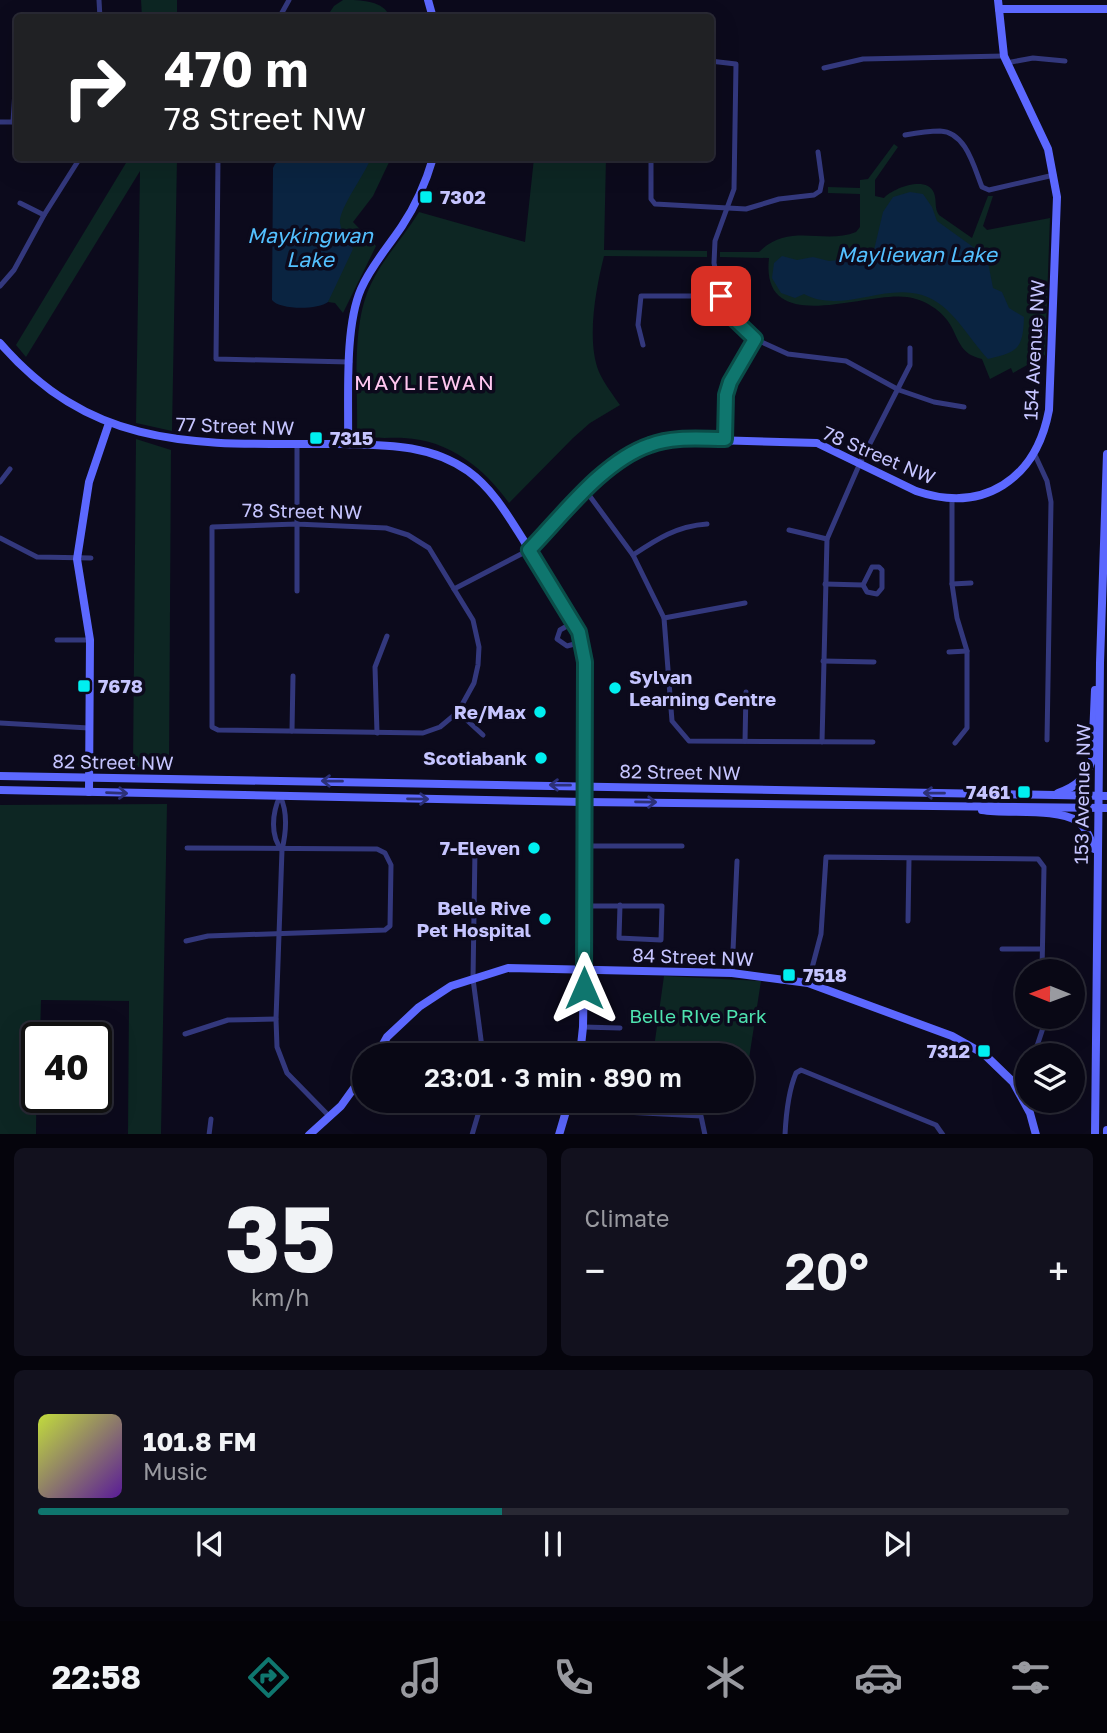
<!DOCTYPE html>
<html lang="en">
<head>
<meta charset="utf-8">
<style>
	body { margin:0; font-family:"Golos Text",sans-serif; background:#12111e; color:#f1f3f6; height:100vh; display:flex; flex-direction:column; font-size:26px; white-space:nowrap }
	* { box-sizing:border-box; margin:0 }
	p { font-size:23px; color:#999aa0 }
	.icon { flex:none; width:38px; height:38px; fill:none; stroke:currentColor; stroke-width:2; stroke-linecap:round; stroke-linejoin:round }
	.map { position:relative; height:1134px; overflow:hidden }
	.side { display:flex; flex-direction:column; gap:14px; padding:14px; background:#05040c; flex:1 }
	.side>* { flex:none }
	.guide { position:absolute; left:14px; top:14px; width:700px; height:147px; border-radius:7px; box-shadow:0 7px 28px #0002,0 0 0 2px #292934; background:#202124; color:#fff; overflow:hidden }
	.needle { width:46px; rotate:271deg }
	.controls { position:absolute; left:1015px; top:959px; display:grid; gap:14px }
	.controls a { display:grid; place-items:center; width:70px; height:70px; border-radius:50%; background:#090815; box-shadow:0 7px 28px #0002,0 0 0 2px #292934; font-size:35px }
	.speed { position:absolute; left:21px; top:1022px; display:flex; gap:14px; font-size:35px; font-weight:700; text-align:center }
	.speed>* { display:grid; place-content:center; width:91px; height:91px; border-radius:50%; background:#090815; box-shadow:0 7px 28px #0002,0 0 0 2px #292934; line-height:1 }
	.speed .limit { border:4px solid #111; border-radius:10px; background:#fff; color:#111 }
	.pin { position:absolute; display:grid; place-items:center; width:60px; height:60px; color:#fff; margin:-30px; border-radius:14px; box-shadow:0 4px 10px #0006 }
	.me { position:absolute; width:77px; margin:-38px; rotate:0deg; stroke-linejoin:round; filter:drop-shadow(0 0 5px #0008) }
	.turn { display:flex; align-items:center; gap:24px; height:147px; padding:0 35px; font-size:32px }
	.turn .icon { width:91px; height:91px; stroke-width:2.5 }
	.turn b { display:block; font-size:49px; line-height:60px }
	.big { font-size:52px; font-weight:600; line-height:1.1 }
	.side .card { flex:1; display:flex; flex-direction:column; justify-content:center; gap:10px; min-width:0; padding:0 24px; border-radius:10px; background:#12111e }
	.side .dial { align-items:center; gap:0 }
	.dial b { font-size:91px; line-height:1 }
	.song { display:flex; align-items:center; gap:21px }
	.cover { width:84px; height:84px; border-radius:10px; background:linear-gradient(135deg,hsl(70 70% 55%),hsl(270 70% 35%)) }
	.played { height:7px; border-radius:4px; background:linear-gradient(90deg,#0f766e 45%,#292934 45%) }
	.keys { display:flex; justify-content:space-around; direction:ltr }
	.heat { display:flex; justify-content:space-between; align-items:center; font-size:38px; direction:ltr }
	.side .tiles { flex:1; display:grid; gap:14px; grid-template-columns:1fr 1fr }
	.card:last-child { grid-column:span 2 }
	.trip { position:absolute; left:352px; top:1043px; width:402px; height:70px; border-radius:35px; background:#090815; box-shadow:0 7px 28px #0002,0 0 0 2px #292934; font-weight:600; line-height:70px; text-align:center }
	.tab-bar { display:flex; height:112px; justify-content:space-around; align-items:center; background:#040308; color:#999aa0 }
	.tab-bar .icon { width:49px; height:49px }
	.tab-bar .selected { color:#0f766e }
	.tab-bar b { font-size:32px; color:#f1f3f6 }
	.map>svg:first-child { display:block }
	.green { fill:#0d2623 }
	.water { fill:#0a2441 }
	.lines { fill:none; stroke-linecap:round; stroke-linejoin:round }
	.street { stroke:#33387d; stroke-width:5 }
	.secondary { stroke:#5c68ff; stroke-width:8 }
	.oneway { stroke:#2c3077 }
	.route-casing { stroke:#0a4d48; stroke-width:18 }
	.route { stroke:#0f766e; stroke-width:12 }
	.poi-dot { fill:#00eff0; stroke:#0c0a1c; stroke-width:2.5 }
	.labels { text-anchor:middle; stroke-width:7; stroke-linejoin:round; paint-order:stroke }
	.poi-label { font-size:19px; font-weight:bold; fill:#c6c5ff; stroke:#0c0a1c; text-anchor:end }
	.street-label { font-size:19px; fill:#c6c5ff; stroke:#0c0a1c }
	.park-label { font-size:19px; fill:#4ee2af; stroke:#0c0a1c }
	.water-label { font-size:21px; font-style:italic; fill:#53c0ff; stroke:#0c0a1c }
	.neighbourhood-label { font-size:21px; letter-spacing:2px; fill:#ffc7f0; stroke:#0c0a1c }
</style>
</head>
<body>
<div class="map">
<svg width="1107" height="1135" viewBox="0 0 1107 1135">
	<rect width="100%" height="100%" fill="#0c0a1c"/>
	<!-- green -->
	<g class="green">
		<path d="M 141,0 L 177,0 L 177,17 L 142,17 Z"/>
		<path d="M 343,0 C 361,0 383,0 390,17 L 326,18 L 334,6 Z"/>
		<path d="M 894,144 L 898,147 L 875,180 L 875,196 L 884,198 C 893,188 927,175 934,193 C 937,201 934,208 939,215 L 972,238 L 988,196 L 993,196 L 983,226 L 987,230 L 1050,218 L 1045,355 L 1013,373 L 1011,368 L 990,379 L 982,359 C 961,354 960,343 951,326 C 943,311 924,299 907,297 C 864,291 760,339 769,258 L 720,257 L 720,252 L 759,252 C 789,222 824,245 856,232 L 860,227 L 860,194 L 828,193 L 828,187 L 860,188 L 860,180 L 868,179 Z"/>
		<path d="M 129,158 L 177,158 L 172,431 L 136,423 L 140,171 L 26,357 L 16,345 Z"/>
		<path d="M 357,158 L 391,158 L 373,196 L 353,222 L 376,246 L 343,313 L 335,303 L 328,302 L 340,254 L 333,221 Z"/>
		<path d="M 534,158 L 606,158 L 604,250 L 707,251 L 707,257 L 604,256 C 596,288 586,340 599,372 C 604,383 613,395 620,405 L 590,423 L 573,438 L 509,503 C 484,468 449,440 404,438 C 390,437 373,440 360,434 L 357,430 C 358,385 351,325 371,284 C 383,258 404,237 419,212 L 525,242 Z"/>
		<path d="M 136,439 L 171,450 L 169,767 L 133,767 Z"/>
		<path d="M 167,804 L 161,1134 L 128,1134 L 129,1001 L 41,1000 L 40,1038 L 37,1038 L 36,1134 L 0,1134 L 0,805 Z"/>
		<path d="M 664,976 L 761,981 L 746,1078 L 742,1077 L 742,1055 L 653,1055 Z"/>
	</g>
	<!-- water -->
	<g class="water">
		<path d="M 284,158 L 371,158 C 365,174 338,210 340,223 C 341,233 349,240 353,249 L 328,302 C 318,310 279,310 272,300 L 273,168 L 275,164 Z"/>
		<path d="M 910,192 L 923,194 L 932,207 L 937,221 L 987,257 L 993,288 L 1002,292 L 1009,308 L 1024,317 C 1023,349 1018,352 988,359 C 968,338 952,304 922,295 C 884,283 841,314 804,294 L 795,298 L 781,293 L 772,278 L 774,263 L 782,256 L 797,260 L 813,257 L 829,261 L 866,257 L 874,250 L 883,212 L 893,197 Z"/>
	</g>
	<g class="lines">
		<!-- street -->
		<g class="street">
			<path d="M 99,0 L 100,18"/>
			<path d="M 279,18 L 289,0"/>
			<path d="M 710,61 L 736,64 L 734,189 L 715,241 L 714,263 L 721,296 L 731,316 L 755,339 L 788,354 L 846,361 L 899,390 L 934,402 L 964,407"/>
			<path d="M 1006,63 L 1033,58 L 1065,61"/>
			<path d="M 824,68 L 863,59 L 1004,56"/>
			<path d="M 0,122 L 18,122"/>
			<path d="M 13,122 L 16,75"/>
			<path d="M 905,135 C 916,133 928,131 940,131 C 966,132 974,167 982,187 L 989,190 L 1054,175"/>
			<path d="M 218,158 L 216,359 L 350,362"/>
			<path d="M 651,158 L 651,199 L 655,204 L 746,209 L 779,199 L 814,195 L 820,191 L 822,181 L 818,152"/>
			<path d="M 20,203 L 44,215"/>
			<path d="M 0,286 L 14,270 L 44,215 L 80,158"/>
			<path d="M 643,345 L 638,325 L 641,296 L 721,296"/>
			<path d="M 725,439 L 726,395 L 730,381 L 755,339"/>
			<path d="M 297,444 L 297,591"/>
			<path d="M 1035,455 L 1047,481 L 1051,502 L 1047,740"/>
			<path d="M 0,482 L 10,469"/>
			<path d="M 586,491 L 633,555 L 664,618 L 672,721 L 689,741 L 873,742"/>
			<path d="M 952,499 L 952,584 L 957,618 L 967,651 L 967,728 L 955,743"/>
			<path d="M 296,524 L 386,528 L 408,535 L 429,548 L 454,589 L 473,620 L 479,647 L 478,665 L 474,683 L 458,712 L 440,727 L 423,733 L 218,730 L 212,727 L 212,527 Z"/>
			<path d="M 789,530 L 827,539"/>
			<path d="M 0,538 L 37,557 L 91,558"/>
			<path d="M 633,555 C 657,539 677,526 707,524"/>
			<path d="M 872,567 L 879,567 L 882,570 L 882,588 L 877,594 L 867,592 L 863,585 Z"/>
			<path d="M 825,584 L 863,585"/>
			<path d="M 952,584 L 971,583"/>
			<path d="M 454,589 L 529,550"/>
			<path d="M 664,618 L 745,603"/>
			<path d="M 574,622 L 560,630 L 557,639 L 567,646 L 582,642"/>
			<path d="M 57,640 L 90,640"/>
			<path d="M 949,652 L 967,651"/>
			<path d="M 823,661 L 874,662"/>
			<path d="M 458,712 L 483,735"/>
			<path d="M 0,723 L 89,728"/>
			<path d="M 292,731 L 293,676"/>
			<path d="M 377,733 L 375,667 L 387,636"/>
			<path d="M 745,741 L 746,692"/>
			<path d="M 822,742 L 827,539 L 860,463 L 910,365 L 910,348"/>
			<path d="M 280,796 C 288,812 286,833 282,850 L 276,1019 L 277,1047 L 287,1073 L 330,1117"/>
			<path d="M 280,796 C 272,813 270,836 282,850"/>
			<path d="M 584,846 L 682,846"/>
			<path d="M 475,849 L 473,979 L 483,1055"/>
			<path d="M 584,906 L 662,906 L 661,940 L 619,938 L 620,905"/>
			<path d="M 908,921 L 909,859"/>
			<path d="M 186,941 L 208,936 L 385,930 L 390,926 L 391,865 L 385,853 L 377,849 L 187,848"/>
			<path d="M 1002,949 L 1042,949"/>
			<path d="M 732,973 L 737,861"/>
			<path d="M 808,983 L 821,934 L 826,857 L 1038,859 L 1044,867 L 1042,971"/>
			<path d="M 583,1027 L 620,1028"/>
			<path d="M 185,1034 L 228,1020 L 276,1019"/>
			<path d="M 1034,1055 L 1043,1028 L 1043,1017"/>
			<path d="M 1013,1082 L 1027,1064"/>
			<path d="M 567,1109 L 701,1116 L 705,1135"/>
			<path d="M 209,1135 L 211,1119"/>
			<path d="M 472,1135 L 482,1101"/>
			<path d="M 785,1135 C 786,1114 788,1092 796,1073 L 801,1070 L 936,1125 L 943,1135"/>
		</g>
		<!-- secondary -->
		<g class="secondary">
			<path d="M 428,0 L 433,18"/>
			<path d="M 999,9 L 1107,9"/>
			<path d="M 0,343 C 98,456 205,443 341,444 C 386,445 430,444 468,471 C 493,489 508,516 524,541 C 541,568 558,595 574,622 L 582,642 L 585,662 L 584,969 L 583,1027 L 580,1055"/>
			<path d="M 348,444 C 349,400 344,328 361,289 C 371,266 388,247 402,226 C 416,205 426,182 433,158"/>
			<path d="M 529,550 L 606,471 L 627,454 L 652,444 L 679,439 L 817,443 L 916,491 C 984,514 1036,479 1049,410 L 1057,197 L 1048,149 L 1004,56 L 998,0"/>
			<path d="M 0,776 L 1107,796"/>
			<path d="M 0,790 L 584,802 L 1107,808"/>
			<path d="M 89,792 L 90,640 L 77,559 L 89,482 L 109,423"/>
			<path d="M 1058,793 C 1076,787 1086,778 1092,760 L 1095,690"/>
			<path d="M 982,810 C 1007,814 1057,808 1077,821 C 1086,827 1091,839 1094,849"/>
			<path d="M 377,1055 L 387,1037 L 419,1007 L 451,986 L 508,968 L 732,973 L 808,983 L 952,1036 L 984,1054 L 1013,1082 L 1030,1113 L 1036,1135"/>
			<path d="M 309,1135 L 341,1106 L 364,1074"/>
			<path d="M 559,1135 L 569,1101"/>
			<path d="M 1095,1135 L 1100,663 L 1107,454"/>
			<path d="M 1107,1135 L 1107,1130"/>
		</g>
	</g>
	<!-- one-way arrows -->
	<defs><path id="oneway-shaft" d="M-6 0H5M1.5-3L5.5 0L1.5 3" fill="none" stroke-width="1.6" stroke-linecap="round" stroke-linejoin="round" transform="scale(1.75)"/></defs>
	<g class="oneway">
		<use href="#oneway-shaft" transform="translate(332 781) rotate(-179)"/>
		<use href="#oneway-shaft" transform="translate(560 785) rotate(-179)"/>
		<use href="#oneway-shaft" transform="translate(117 793) rotate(2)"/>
		<use href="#oneway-shaft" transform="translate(934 793) rotate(-179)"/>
		<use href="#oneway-shaft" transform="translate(418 799) rotate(1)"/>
		<use href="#oneway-shaft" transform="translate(646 802) rotate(1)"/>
	</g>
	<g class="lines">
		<defs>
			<path id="route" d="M 584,988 L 585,662 L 579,632 L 529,550 C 563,515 603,461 650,445 C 674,436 700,439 725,439 L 726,395 L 730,382 L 755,339 L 731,316 L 721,296"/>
		</defs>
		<!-- route casing -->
		<use href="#route" class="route-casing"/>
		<!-- route -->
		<use href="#route" class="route"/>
	</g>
	<!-- markers -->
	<g class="poi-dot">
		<rect x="419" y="190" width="14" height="14" rx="3.5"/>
		<rect x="309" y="431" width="14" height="14" rx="3.5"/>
		<rect x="77" y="679" width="14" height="14" rx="3.5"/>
		<circle cx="615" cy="688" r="7"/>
		<circle cx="540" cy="712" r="7"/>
		<circle cx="541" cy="758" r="7"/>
		<rect x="1017" y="785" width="14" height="14" rx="3.5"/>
		<circle cx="534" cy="848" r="7"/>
		<circle cx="545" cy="919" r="7"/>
		<rect x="782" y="968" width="14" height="14" rx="3.5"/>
		<rect x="977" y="1044" width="14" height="14" rx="3.5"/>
	</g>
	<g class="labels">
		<!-- poi labels -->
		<g class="poi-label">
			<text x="440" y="204" text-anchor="start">7302</text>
			<text x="330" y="445" text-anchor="start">7315</text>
			<text x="629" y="684" text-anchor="start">Sylvan<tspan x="629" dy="22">Learning Centre</tspan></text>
			<text x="98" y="693" text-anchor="start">7678</text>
			<text x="526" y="719">Re/Max</text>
			<text x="527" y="765">Scotiabank</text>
			<text x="1010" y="799">7461</text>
			<text x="520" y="855">7-Eleven</text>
			<text x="531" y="915">Belle Rive<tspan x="531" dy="22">Pet Hospital</tspan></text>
			<text x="803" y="982" text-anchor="start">7518</text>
			<text x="970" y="1058">7312</text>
		</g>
		<!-- street labels -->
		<g class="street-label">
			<text transform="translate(1034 350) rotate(-87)" y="7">154 Avenue NW</text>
			<text transform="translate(235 426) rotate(2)" y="7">77 Street NW</text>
			<text transform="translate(879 455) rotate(23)" y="7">78 Street NW</text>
			<text transform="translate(302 511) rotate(1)" y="7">78 Street NW</text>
			<text transform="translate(113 762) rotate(1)" y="7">82 Street NW</text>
			<text transform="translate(680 772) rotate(1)" y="7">82 Street NW</text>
			<text transform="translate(1082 794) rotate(-89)" y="7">153 Avenue NW</text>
			<text transform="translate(693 957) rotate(2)" y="7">84 Street NW</text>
		</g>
		<!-- park labels -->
		<g class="park-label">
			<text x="698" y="1023">Belle RIve Park</text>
		</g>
		<!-- water labels -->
		<g class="water-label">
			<text x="310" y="243">Maykingwan<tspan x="310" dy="24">Lake</tspan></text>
			<text x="917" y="262">Mayliewan Lake</text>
		</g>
		<!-- neighbourhood labels -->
		<g class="neighbourhood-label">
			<text x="425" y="390">MAYLIEWAN</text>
		</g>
	</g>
</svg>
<div class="controls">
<a><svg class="needle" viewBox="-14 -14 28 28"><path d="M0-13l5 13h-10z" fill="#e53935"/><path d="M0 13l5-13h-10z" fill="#999aa0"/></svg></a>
<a><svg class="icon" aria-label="layers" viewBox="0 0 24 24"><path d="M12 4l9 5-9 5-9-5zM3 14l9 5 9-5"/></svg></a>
</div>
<div class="speed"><div class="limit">40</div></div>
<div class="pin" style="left:721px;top:296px;background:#d93025"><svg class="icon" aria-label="arrive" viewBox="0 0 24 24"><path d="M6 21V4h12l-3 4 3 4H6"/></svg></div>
<svg class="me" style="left:584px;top:988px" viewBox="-20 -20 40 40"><path d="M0-17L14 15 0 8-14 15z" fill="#0f766e" stroke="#fff" stroke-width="4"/></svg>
<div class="trip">23:01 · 3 min · 890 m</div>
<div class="guide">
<div class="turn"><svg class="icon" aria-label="right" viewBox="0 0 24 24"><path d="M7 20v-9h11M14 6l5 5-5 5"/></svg><div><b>470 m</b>78 Street NW</div></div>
</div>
</div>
<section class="side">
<div class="tiles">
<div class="card dial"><b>35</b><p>km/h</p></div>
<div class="card"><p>Climate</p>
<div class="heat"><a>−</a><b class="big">20°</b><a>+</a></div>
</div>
<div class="card">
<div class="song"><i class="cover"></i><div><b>101.8 FM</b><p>Music</p></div></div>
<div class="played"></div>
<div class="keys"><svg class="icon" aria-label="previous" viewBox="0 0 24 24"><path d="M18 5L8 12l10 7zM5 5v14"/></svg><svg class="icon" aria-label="pause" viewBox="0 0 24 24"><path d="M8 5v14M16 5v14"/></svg><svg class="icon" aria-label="next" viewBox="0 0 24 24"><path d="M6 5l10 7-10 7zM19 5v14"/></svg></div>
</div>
</div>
</section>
<nav class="tab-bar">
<b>22:58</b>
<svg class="icon selected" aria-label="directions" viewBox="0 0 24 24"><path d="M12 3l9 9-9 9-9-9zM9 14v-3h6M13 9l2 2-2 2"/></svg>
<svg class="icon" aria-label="music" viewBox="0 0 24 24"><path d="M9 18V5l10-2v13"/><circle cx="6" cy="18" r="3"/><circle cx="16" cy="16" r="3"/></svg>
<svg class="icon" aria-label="phone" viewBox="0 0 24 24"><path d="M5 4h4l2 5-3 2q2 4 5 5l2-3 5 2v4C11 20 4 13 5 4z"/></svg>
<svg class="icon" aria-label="climate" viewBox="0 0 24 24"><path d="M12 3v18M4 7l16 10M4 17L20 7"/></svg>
<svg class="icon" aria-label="car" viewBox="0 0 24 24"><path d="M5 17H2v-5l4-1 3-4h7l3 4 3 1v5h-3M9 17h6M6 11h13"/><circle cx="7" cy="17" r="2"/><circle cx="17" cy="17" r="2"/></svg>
<svg class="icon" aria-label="filters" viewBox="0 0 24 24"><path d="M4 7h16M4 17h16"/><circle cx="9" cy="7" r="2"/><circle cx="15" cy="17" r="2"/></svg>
</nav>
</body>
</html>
